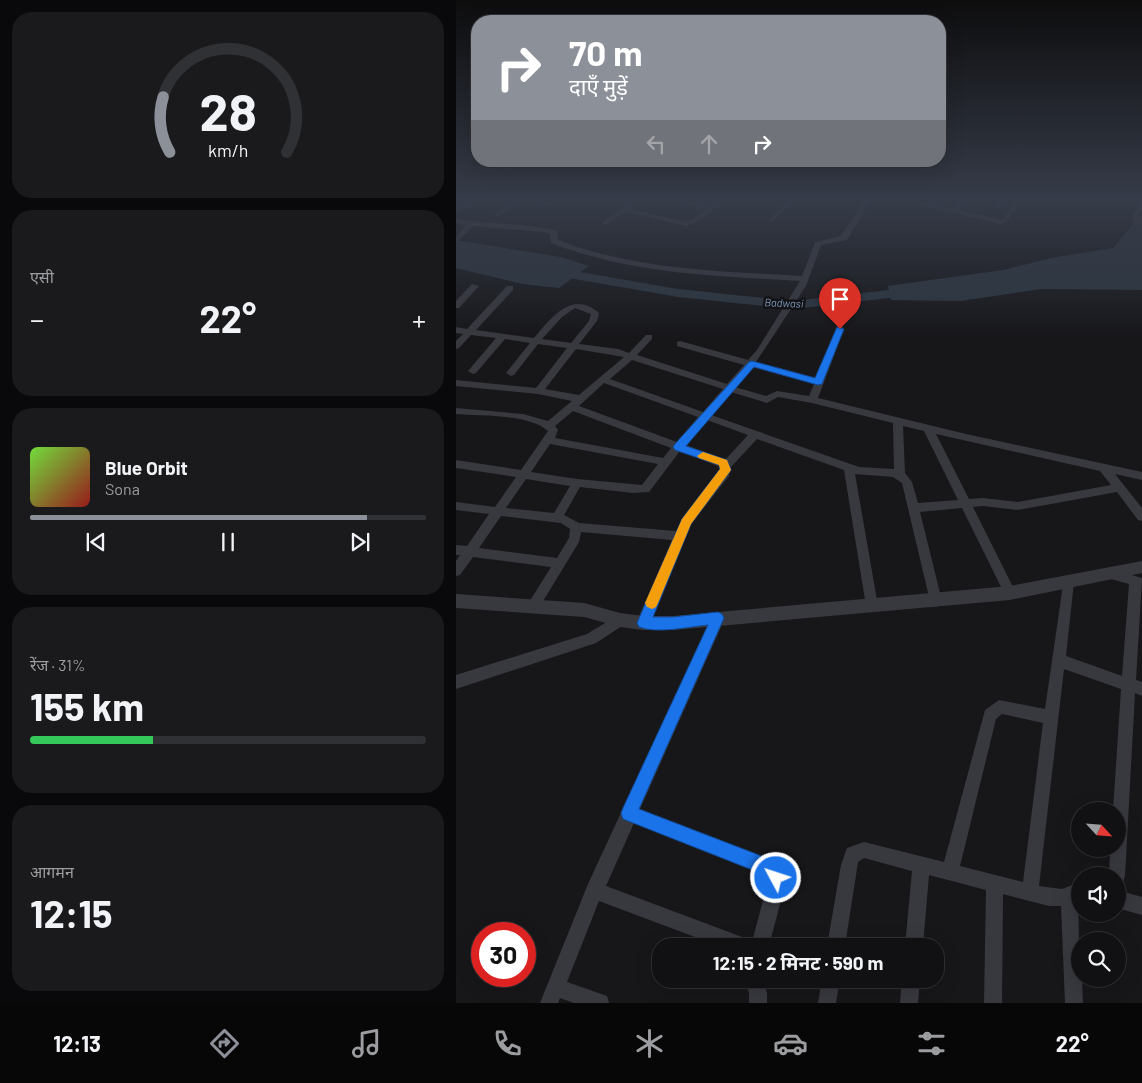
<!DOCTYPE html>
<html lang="hi">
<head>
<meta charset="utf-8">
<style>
	body { margin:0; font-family:Barlow,"Noto Sans Devanagari",sans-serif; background:#1a1a1d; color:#f1f3f6; height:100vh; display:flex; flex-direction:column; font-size:19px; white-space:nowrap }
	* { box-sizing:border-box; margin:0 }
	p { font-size:16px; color:#9c9da0 }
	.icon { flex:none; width:28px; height:28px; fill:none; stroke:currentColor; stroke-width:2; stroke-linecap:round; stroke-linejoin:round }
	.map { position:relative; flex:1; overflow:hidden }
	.drawer { display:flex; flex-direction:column; gap:12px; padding:12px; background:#09090b; width:456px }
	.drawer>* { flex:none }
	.guide { position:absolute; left:15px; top:15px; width:475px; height:152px; border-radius:20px; box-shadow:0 5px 20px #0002,0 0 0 1px #303134; background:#8c9099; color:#fff; overflow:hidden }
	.needle { width:32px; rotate:116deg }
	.buttons { position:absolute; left:615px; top:802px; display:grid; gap:10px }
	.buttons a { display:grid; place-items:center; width:55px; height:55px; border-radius:50%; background:#111114; box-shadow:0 5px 20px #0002,0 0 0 1px #303134; font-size:25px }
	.speed { position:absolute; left:15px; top:922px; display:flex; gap:10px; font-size:25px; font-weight:700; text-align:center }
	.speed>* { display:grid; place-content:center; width:65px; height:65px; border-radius:50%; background:#111114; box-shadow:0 5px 20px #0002,0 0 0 1px #303134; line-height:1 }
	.speed .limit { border:8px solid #d22; background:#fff; color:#111 }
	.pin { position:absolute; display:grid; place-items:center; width:42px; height:42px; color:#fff; margin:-51px -21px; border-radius:50% 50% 50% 0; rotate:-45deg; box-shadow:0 0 5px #0007 }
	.pin .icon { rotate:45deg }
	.me { position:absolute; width:55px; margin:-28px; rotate:310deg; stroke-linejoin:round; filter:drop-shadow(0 0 4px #0008) }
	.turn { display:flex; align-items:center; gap:18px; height:105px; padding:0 15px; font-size:22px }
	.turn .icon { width:65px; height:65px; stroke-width:2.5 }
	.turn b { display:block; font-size:35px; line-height:42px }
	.lanes { display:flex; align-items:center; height:48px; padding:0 15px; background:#0003; justify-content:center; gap:25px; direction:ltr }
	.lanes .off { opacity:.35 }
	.big { font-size:38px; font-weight:700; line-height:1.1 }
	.drawer .card { flex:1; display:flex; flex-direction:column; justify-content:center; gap:8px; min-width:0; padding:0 18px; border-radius:20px; background:#1a1a1d }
	.drawer .dial { align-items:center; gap:0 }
	.dial svg { height:130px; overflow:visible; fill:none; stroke:#303134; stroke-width:7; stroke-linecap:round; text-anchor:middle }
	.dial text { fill:#f1f3f6; stroke:none }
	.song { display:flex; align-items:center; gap:15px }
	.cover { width:60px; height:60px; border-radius:8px; background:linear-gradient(135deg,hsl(100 70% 55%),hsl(0 70% 35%)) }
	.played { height:5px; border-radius:2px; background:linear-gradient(90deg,#8c9099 85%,#303134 85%) }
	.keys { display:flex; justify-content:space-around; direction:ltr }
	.heat { display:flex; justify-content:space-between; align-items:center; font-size:28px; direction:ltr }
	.charge { height:8px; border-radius:4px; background:linear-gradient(90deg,#34c759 31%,#303134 0) }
	.trip { position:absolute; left:196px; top:938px; width:292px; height:50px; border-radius:20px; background:#111114; box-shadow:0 5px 20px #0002,0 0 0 1px #303134; font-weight:700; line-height:50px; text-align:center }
	.tabs { display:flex; height:80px; justify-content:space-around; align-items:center; background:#070708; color:#9c9da0 }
	.tabs .icon { width:35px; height:35px }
	.tabs .current { color:#8c9099 }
	.tabs b { font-size:22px; color:#f1f3f6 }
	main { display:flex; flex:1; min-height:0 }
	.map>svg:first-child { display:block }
	.water { fill:#2c353f }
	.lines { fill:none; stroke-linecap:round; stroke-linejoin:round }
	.river { fill:#2c353f; fill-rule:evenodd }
	.service { stroke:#38383f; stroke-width:4 }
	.minor { fill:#38383f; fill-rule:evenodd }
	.tertiary { fill:#38383f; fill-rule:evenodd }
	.route { fill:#1a73e8; stroke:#114b97 }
	.slow { fill:#f59e0b }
	.labels { text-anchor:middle; stroke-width:5; stroke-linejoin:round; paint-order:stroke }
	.far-water-label { font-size:11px; font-style:italic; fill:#7d97b8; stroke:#121215 }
</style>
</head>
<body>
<main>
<section class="drawer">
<div class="card dial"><svg viewBox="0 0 100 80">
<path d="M14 69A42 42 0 1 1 86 69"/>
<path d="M14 69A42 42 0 0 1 10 35" stroke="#8c9099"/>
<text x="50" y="56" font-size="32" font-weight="700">28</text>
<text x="50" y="72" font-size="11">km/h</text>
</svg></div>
<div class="card"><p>एसी</p>
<div class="heat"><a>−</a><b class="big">22°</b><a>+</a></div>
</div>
<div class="card">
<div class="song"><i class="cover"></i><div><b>Blue Orbit</b><p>Sona</p></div></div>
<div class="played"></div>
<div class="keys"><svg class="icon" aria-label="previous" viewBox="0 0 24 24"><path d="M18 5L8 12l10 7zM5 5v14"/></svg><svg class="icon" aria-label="pause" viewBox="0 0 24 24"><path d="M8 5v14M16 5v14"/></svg><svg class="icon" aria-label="next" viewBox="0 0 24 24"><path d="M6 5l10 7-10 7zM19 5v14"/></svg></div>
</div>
<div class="card"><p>रेंज · 31%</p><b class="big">155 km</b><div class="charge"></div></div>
<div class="card"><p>आगमन</p><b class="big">12:15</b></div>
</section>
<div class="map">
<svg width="686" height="1003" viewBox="0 0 686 1003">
	<rect width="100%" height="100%" fill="#17171a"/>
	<!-- water -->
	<g class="water">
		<path d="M 686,212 L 686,290 L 585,289 L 505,301 L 435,300 L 432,286 L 547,270 L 595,258 L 657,248 L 681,220 Z"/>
		<path d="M 0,240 L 105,257 L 133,266 L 103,288 L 67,284 L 0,268 Z"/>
	</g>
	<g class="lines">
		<!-- river -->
		<path class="river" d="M 95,267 L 222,289 L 337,301 L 459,287 L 466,291 L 459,295 L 337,309 L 222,297 L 90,274 L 89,271 L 90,268 Z"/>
		<!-- service -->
		<g class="service">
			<path d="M 467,204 L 545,222 L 549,220 L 565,198"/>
			<path d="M 542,207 L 549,198"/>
		</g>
		<!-- minor -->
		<g class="minor">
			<path d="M 65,198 L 76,198 L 98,204 L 95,206 L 70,200 L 42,216 L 37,215 Z"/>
			<path d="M 150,198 L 159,198 L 175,202 L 181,198 L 188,198 L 173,209 L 230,222 L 251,210 L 211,199 L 210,198 L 219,198 L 255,207 L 267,198 L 274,198 L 244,220 L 231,226 L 169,212 L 151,224 L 147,224 L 147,222 L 171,205 Z"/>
			<path d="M 335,198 L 341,198 L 317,221 L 313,221 L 313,219 Z"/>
			<path d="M 410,198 L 416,198 L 391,240 L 365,245 L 350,286 L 300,362 L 360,378 L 380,329 L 381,327 L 387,327 L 388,329 L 362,398 L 510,434 L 686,472 L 686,480 L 659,474 L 686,508 L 686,521 L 682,520 L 661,492 L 562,510 L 527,506 L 517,507 L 560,593 L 558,597 L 554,598 L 550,597 L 506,508 L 464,512 L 486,601 L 485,605 L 480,607 L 475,605 L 474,601 L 446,483 L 437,477 L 399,474 L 422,606 L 421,610 L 416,612 L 411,610 L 410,606 L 388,470 L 301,439 L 275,467 L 273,476 L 235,524 L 192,627 L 187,629 L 182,627 L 180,623 L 216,540 L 125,532 L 123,542 L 81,611 L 76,613 L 71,611 L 70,607 L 95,567 L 17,557 L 4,575 L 0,576 L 0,561 L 4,555 L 0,555 L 0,545 L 11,546 L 33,514 L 0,510 L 0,502 L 39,507 L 60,477 L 0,468 L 0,460 L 65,470 L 92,431 C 74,414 24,416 0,414 L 0,408 L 67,414 L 92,421 L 116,401 L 82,394 L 0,386 L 0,380 L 80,388 L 111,348 L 82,344 L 58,375 L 55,376 L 50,373 L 74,343 L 49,339 L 20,373 L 17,374 L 12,371 L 40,338 L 15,335 L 3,348 L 0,349 L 0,341 L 7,334 L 0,333 L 0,327 L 11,329 L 51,286 L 57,286 L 57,290 L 20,330 L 78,338 C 95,318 116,289 143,313 L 141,321 L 123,344 L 162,349 L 173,353 L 190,335 L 196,335 L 196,339 L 181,355 L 271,384 L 288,365 L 221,346 L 221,342 L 224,341 L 292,360 L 301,350 L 344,281 C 258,276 177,274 95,243 L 94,234 L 87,232 L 17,226 L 0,243 L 0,237 L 10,225 L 0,223 L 0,219 C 33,225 68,222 101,231 L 102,240 C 180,270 263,271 346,276 L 359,242 L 385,236 ZM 119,308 L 135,314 L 133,321 L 115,343 L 86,339 L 106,317 ZM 120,349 L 168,357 L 123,395 L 89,389 ZM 176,360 L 267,389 L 247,412 L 154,379 ZM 296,367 L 358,384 L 353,396 L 321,391 L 310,396 L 279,387 ZM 148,383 L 242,417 L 221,442 L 123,406 ZM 275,392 L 311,403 L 322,397 L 356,403 L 437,423 L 438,469 L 403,467 L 255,415 ZM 117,411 L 215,448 L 207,458 L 99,438 L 102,430 L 99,426 ZM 251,420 L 292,435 L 269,460 L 230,445 ZM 447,426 L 468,431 L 502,500 L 462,503 L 456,482 L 449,473 ZM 480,434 L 644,471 L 655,485 L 562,502 L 527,498 L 513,499 ZM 94,444 L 202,464 L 186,485 L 121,479 L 75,472 ZM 224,451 L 264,467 L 264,472 L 226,519 L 220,531 L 123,523 L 108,515 L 124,487 L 177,493 L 193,492 ZM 70,479 L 114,486 L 98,513 L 50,508 ZM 45,516 L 105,523 L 114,529 L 113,538 L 101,558 L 23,548 Z"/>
			<path d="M 508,198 L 514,198 L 500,213 L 496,213 L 496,211 Z"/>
			<path d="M 637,198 L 648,198 L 669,203 L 666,205 Z"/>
			<path d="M 686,200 L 686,209 L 682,216 L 686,221 L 686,226 L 678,221 L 676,216 L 683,202 Z"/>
			<path d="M 16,284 L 23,286 L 3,308 L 0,308 L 0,301 Z"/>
			<path d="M 655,569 L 686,578 L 680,680 L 686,682 L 686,696 L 679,693 L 669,876 L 667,882 L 661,884 L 661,876 L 653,876 L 654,849 L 661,849 L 661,811 L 657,811 L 665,689 L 608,669 L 583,886 L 606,889 L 624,882 L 624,899 L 622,900 L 624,979 L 626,979 L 627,1003 L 609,1003 L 605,906 L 593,906 L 547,894 L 546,1003 L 528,1003 L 530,890 L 473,875 L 467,946 L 449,946 L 456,871 L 408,858 L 402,862 L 389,946 L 371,946 L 385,865 L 391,848 L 408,842 L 488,862 L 529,710 L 543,700 L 589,709 L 608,578 L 612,577 L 616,578 L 618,582 L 610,656 L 666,676 L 673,584 L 651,578 L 649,574 L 651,570 ZM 546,714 L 587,723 L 567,882 L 504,866 L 540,719 Z"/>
			<path d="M 262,612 L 267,614 L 269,618 L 184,809 L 310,858 L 323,865 L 329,885 L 313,946 L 263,946 L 143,901 L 111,982 L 151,996 L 153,1003 L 118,1003 L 104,998 L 102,1003 L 84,1003 L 132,884 L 257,614 ZM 178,823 L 304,872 L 310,876 L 311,885 L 295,946 L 292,940 L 286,937 L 150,886 Z"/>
			<path d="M 164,614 L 169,616 L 171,620 L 169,624 L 140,643 L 0,689 L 0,675 L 131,634 Z"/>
			<path d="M 661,890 L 686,897 L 686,915 L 661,908 Z"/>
			<path d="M 289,979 L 307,979 L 311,993 L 311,1003 L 293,1003 L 293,993 Z"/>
			<path d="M 366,979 L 384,979 L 380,1003 L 362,1003 Z"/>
			<path d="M 446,979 L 464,979 L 462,1003 L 444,1003 Z"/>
		</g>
		<!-- tertiary -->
		<g class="tertiary">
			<path d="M 22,198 L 32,198 L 0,212 L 0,207 Z"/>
			<path d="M 686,561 L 686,573 L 554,600 L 217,630 L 187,630 L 164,627 L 128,617 L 0,608 L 0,594 L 128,603 L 164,613 L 187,616 L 217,616 L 554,586 Z"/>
		</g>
	</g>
	<!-- sky -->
	<linearGradient id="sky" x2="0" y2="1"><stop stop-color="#0d0d0e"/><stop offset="0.59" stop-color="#363c49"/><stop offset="1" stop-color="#363c49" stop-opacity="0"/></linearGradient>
	<rect width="686" height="338" fill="url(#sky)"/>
	<!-- route -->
	<path class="route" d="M 381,327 L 388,329 L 366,384 L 362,385 L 298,367 L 230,446 L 271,460 L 275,470 L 235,524 L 197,617 L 217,617 L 262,612 L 266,614 L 268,618 L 183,809 L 316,860 L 323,865 L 328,878 L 326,884 L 320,887 L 314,884 L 311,876 L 304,873 L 167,819 L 165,813 L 167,808 L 252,625 C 232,627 201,634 183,627 L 181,623 L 226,519 L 264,469 L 263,465 L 219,450 L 217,447 L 219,444 L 293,362 L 296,361 L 359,378 Z"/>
	<!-- slow -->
	<path class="slow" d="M 247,452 L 271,460 L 275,470 L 235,524 L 202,603 L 200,607 L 196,609 L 191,607 L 189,603 L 226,519 L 264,469 L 263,465 L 243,458 L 241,456 Z"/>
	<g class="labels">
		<!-- far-water labels -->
		<g class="far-water-label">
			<text transform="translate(328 303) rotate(2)" y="4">Badwasi</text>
		</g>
	</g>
</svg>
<div class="buttons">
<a><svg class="needle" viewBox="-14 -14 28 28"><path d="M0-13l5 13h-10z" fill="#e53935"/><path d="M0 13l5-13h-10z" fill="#9c9da0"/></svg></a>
<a><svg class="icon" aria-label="sound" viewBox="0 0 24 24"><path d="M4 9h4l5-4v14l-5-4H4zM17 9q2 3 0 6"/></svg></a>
<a><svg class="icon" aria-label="search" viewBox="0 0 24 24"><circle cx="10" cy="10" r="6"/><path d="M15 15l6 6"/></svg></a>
</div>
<div class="speed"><div class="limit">30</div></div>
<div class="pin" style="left:384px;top:329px;background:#d93025"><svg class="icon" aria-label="arrive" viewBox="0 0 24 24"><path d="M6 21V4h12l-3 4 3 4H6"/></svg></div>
<svg class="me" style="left:320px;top:878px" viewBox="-20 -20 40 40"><circle r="17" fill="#1a73e8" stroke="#fff" stroke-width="3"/><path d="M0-11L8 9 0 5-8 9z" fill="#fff"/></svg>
<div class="trip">12:15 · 2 मिनट · 590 m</div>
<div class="guide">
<div class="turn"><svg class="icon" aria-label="right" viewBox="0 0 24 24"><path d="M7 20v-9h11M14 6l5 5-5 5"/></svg><div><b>70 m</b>दाएँ मुड़ें</div></div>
<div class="lanes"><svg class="icon off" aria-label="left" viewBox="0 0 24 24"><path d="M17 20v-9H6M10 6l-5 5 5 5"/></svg><svg class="icon off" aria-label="ahead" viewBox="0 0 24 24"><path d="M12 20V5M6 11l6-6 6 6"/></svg><svg class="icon" aria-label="right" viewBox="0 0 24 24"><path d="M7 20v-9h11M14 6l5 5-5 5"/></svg></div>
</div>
</div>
</main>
<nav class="tabs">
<b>12:13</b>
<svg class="icon current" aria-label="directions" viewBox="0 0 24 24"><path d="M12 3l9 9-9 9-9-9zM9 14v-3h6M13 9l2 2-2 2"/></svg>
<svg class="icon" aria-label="music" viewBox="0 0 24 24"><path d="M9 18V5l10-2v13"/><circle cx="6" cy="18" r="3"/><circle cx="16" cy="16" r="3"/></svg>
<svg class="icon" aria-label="phone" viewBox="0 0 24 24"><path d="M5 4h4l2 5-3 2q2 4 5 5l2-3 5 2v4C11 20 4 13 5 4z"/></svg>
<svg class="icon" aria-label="climate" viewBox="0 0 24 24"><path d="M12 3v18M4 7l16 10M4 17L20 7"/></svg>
<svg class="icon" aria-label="car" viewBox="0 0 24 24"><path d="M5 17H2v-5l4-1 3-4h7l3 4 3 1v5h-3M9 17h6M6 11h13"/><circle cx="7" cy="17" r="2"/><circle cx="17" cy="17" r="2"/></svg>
<svg class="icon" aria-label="filters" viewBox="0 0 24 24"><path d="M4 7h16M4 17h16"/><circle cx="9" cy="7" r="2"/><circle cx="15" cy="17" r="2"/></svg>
<b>22°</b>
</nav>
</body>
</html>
